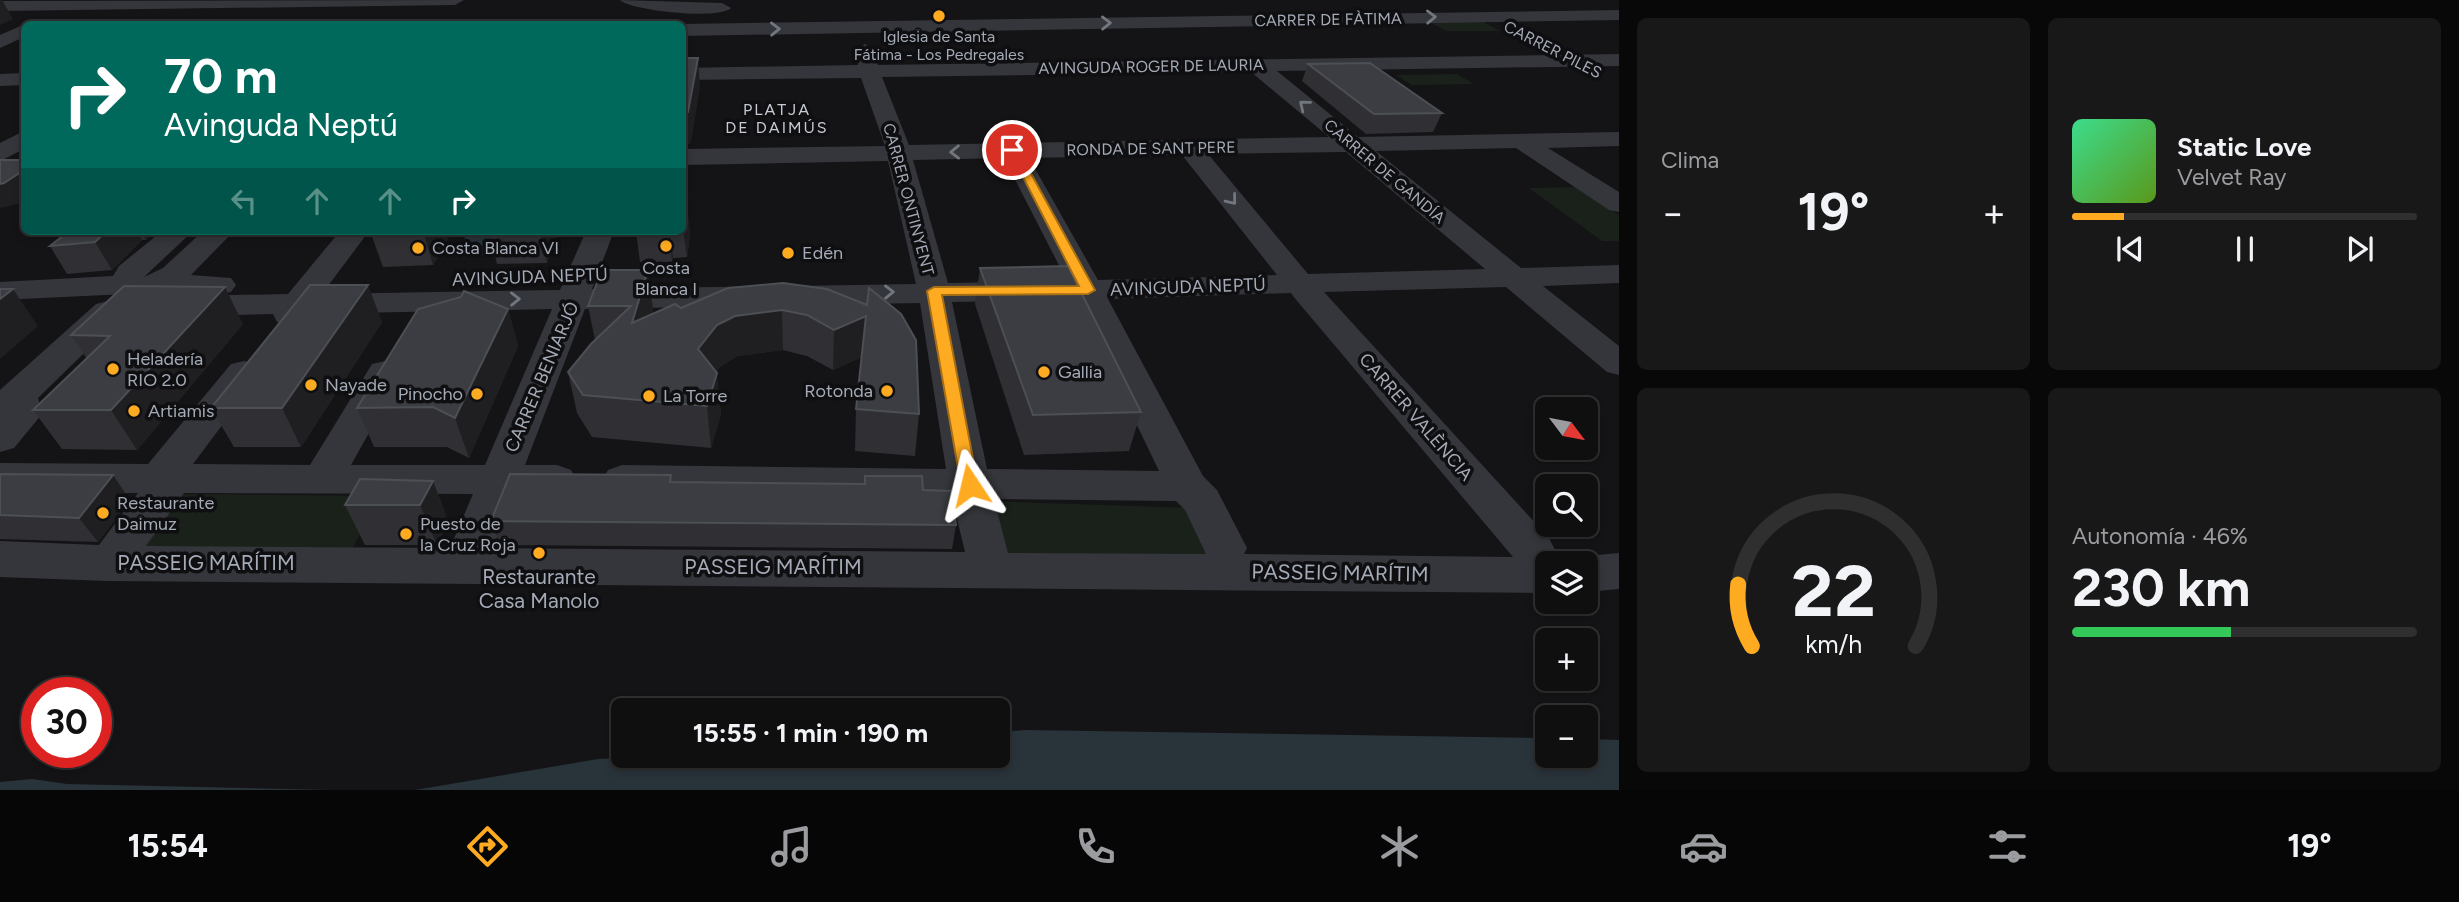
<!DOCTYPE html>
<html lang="es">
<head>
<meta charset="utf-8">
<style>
	body { margin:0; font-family:Figtree,sans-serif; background:#181819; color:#f1f3f6; height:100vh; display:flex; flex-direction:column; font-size:26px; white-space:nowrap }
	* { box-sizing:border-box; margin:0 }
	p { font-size:23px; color:#9b9c9f }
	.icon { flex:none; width:38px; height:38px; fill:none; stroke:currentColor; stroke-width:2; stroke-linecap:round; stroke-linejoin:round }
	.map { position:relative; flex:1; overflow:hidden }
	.details { display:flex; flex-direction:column; gap:18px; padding:18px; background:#080809; width:840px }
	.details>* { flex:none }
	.top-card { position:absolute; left:21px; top:21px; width:665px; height:214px; border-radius:10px; box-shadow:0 4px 10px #0003,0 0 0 2px #2f2f30; background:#00695c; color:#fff; overflow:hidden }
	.needle { width:46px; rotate:122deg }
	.buttons { position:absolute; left:1535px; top:397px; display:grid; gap:14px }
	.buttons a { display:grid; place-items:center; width:63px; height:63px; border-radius:10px; background:#0f0f10; box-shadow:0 4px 10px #0003,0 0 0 2px #2f2f30; font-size:35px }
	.speed { position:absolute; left:21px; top:677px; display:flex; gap:14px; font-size:35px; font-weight:700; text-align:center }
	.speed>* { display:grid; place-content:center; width:91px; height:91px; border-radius:50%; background:#0f0f10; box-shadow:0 4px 10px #0003,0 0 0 2px #2f2f30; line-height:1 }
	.speed .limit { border:10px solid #d22; background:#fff; color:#111 }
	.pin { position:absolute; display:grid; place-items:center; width:60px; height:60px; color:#fff; margin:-30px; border:4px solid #fff; border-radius:50%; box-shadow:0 2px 7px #0007 }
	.me { position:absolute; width:77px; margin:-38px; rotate:350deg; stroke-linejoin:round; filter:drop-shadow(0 0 5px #0008) }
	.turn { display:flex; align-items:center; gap:24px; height:147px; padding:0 28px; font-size:32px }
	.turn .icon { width:91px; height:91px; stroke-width:2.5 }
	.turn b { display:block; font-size:49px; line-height:60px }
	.lanes { display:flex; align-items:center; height:66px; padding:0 28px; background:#0003; justify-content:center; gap:35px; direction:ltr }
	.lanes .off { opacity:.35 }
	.big { font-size:52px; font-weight:700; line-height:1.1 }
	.details .card { flex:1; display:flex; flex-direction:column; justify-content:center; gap:10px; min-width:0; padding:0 24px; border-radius:10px; background:#181819 }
	.details .dial { align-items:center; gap:0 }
	.dial svg { height:182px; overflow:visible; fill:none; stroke:#2f2f30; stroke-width:7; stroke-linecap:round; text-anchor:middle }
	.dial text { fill:#f1f3f6; stroke:none }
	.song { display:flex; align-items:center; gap:21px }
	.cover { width:84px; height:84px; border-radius:10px; background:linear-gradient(135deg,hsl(150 70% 55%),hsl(90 70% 35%)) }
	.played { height:7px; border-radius:4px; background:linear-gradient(90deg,#ffab22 15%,#2f2f30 15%) }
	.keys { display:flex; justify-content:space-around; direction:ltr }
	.heat { display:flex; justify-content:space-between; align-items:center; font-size:38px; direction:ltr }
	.charge { height:10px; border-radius:5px; background:linear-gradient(90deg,#34c759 46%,#2f2f30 0) }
	.details .tiles { flex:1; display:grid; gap:18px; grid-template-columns:repeat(2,1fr) }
	.trip { position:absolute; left:611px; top:698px; width:399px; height:70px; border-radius:10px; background:#0f0f10; box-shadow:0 4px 10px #0003,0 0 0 2px #2f2f30; font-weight:700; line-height:70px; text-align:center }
	.menu { display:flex; height:112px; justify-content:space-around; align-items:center; background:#060606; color:#9b9c9f }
	.menu .icon { width:49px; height:49px }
	.menu .selected { color:#ffab22 }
	.menu b { font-size:32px; color:#f1f3f6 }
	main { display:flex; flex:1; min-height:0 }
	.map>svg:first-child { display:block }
	.green { fill:#19211a }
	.water { fill:#29333a }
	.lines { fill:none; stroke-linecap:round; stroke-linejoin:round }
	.minor { fill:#34363b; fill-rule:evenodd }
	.wall { fill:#303034 }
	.shaded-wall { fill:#1f1f22 }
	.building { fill:#3c3d42; stroke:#4c4f54; stroke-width:2 }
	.oneway { stroke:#72767f }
	.route { fill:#ffab22; stroke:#a66f16; stroke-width:2 }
	.poi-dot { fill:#ffab22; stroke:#0f0f11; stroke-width:2.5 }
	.labels { text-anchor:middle; stroke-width:7; stroke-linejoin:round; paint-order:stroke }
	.far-street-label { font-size:16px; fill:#a4abb7; stroke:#0f0f11 }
	.far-poi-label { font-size:16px; fill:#a4abb7; stroke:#0f0f11 }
	.far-neighbourhood-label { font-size:16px; letter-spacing:2px; fill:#c6cad3; stroke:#0f0f11 }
	.poi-label { font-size:18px; fill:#a4abb7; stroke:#0f0f11; text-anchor:start }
	.street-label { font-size:18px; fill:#a4abb7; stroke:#0f0f11 }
	.near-street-label { font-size:21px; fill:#a4abb7; stroke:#0f0f11 }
	.near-poi-label { font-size:21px; fill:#a4abb7; stroke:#0f0f11 }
</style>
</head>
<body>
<main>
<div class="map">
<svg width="1619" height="790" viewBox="0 0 1619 790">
	<rect width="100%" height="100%" fill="#141416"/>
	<!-- green -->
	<g class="green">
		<path d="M 1478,19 L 1500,31 L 1446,31 L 1426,20 Z"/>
		<path d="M 1457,74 L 1474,84 L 1412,85 L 1396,75 Z"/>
		<path d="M 1578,187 L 1619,215 L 1619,241 L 1602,241 L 1529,188 Z"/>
		<path d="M 173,494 L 380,496 L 350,553 L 130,551 Z"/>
		<path d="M 986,501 L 1191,508 L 1213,560 L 1000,560 Z"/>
	</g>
	<!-- water -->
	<g class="water">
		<path d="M 468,231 L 496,231 L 487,255 L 456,257 Z"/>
		<path d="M 1025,730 L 1547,738 L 1547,756 L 1586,756 L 1586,739 L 1619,740 L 1619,790 L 415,790 L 598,759 L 674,756 L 998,756 L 998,732 Z"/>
		<path d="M 32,779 L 67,784 L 330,790 L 0,790 L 0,782 Z"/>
	</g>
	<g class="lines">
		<!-- minor -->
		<g class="minor">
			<path d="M 464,0 L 455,5 L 0,11 L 0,1 Z"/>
			<path d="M 620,0 L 722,3 L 731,8 C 720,20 631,11 620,0 Z"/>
			<path d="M 1619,10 L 1619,20 L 682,36 L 681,24 Z"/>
			<path d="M 25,24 L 24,37 L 0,48 L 0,35 Z"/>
			<path d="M 865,44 L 875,50 L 878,65 L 1619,54 L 1619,66 L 1277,71 L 1358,137 L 1619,132 L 1619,146 L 1548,148 L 1619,192 L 1619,212 L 1609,210 L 1516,148 L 1376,151 L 1521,268 L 1619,265 L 1619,283 L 1543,286 L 1619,346 L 1619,375 L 1607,372 L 1506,287 L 1324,292 L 1549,538 L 1555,550 L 1551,558 L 1564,564 L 1547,564 L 1547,593 L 108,581 L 0,577 L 0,541 L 99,545 L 138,493 L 0,493 L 0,463 L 148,464 L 231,364 L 244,361 L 257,364 L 262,372 L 193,464 L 310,465 L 372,364 L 385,361 L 398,364 L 403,372 L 351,465 L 485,465 L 552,309 L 307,314 C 298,325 291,325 277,322 L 273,314 L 185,316 L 174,313 L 169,306 L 174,299 L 185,296 L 288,294 L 340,231 L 369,231 L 322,294 L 560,290 L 586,231 L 614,231 L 592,289 L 916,284 L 888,161 L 682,165 L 682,149 L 885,146 L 861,78 L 682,80 L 682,68 L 858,65 L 855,50 ZM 1251,72 L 1329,137 L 909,145 L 882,77 ZM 1346,152 L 1485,269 L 1308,274 L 1208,154 ZM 1182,155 L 1277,275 L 1098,280 L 1029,158 ZM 1004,158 L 1067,281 L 948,283 L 913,160 ZM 1291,293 L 1293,296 L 1513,557 L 1244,554 L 1247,548 L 1217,490 L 1203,476 L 1108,299 ZM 1077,300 L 1159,471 L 987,469 L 952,302 ZM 920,303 L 946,469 L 622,465 L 608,470 L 602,480 L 608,490 L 622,495 L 952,498 L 965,552 L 493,548 L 514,494 L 557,495 L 571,490 L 577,480 L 571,470 L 557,465 L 525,465 L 585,309 ZM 184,493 L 473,494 L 450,548 L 146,546 ZM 994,499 L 1176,501 L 1185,510 L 1206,554 L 1008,553 Z"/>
			<path d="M 24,73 L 24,85 L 0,86 L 0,74 Z"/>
			<path d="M 24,131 L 24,149 L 0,161 L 0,143 Z"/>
			<path d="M 162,231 L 193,231 L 144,277 L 163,268 L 203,231 L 234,231 L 191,275 L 231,278 L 236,285 L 231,292 C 215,296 151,298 140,287 L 137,292 L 126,294 L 0,300 L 0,282 L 113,276 L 119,266 Z"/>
			<path d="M 108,301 L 120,304 L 124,311 L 120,318 L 38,398 L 42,414 L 14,448 L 0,452 L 0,390 L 96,304 Z"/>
			<path d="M 1619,553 L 1619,589 L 1586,592 L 1586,564 L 1569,564 L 1570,561 L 1586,556 Z"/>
		</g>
	</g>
	<!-- wall -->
	<g class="wall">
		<path d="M 1308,64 L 1442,113 L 1433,132 L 1366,134 L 1302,81 Z"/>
		<path d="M 682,164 L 690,233 L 687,257 L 673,258 L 672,262 L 640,262 L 636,231 L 682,231 Z"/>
		<path d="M 69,231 L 154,231 L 146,240 L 142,240 L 112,270 L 67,274 L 50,246 Z"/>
		<path d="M 370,231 L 452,231 L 433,265 L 383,267 Z"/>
		<path d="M 489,231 L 558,231 L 547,263 L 497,264 Z"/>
		<path d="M 980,268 L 1141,412 L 1129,451 L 1024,455 L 975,304 Z"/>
		<path d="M 602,270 L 653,309 L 652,314 L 681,308 L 827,289 L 919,414 L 915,456 L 855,451 L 856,409 L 862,357 L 833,370 L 807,356 L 783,350 L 738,356 L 721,366 L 716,372 L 721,414 L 711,448 L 592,437 L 577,413 L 568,372 L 595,340 L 588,306 Z"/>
		<path d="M 508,309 L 518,346 L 469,458 L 447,447 L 374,447 L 357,408 Z"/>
		<path d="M 382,322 L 301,447 L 234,447 L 211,408 Z"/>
		<path d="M 243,324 L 137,450 L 62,449 L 33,410 L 87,359 L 71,335 Z"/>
		<path d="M 0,474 L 130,500 L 98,542 L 0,539 Z"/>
		<path d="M 433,481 L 448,521 L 437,545 L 365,545 L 345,505 Z"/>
		<path d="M 672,482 L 923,490 L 956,525 L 952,549 L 500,545 L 491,521 Z"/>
	</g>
	<!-- shaded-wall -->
	<g class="shaded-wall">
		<path d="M 0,0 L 2,0 L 13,19 L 0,25 Z"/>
		<path d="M 698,58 L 700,87 L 691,143 L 682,147 L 682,114 Z"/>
		<path d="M 682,164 L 690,233 L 687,257 L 682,222 Z"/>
		<path d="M 24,170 L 24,199 L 18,204 L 0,208 L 0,184 Z"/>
		<path d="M 107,231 L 137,231 L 142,240 L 112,270 L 95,242 Z"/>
		<path d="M 141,231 L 154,231 L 146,240 Z"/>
		<path d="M 423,231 L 452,231 L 433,265 Z"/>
		<path d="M 540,231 L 558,231 L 547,263 Z"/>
		<path d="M 669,231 L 670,231 L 673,258 L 672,262 Z"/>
		<path d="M 648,270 L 653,309 L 638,363 L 632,323 Z"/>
		<path d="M 368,285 L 382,322 L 301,447 L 282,408 Z"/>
		<path d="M 225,287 L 243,324 L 137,450 L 111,410 Z"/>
		<path d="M 13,289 L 38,326 L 0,359 L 0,299 Z"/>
		<path d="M 508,309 L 518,346 L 469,458 L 455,418 Z"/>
		<path d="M 782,310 L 783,350 L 738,356 L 721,366 L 702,390 L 698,349 L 717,325 L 735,316 Z"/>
		<path d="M 866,316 L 864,356 L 833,370 L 834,330 Z"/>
		<path d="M 717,373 L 721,414 L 711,448 L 707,406 Z"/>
		<path d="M 113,475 L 130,500 L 98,542 L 79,518 Z"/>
		<path d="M 433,481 L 448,521 L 437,545 L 420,505 Z"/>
	</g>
	<!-- building -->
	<g class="building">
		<path d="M 682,58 L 698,58 L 688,112 L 682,114 Z"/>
		<path d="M 1370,63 L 1442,113 L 1374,114 L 1308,64 Z"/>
		<path d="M 0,160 L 24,160 L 24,170 L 4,183 L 0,184 Z"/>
		<path d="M 682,199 L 687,199 L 683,222 L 682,222 Z"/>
		<path d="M 69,231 L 107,231 L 95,242 L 50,246 Z"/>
		<path d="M 1068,266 L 1141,412 L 1033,415 L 980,268 Z"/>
		<path d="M 602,270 L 648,270 L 632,323 L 675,304 L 681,308 L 728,288 L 783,283 L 827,289 L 867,305 L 869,288 L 901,314 L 916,340 L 919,414 L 856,409 L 866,316 L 834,330 L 807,315 L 782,310 L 735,316 L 717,325 L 698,349 L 717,373 L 707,406 L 583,395 L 568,372 L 591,344 L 631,306 L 588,306 Z"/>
		<path d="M 310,285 L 368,285 L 282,408 L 211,408 Z"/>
		<path d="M 124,286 L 225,287 L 111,410 L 33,410 L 110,336 L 71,335 Z"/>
		<path d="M 0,289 L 13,289 L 0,299 Z"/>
		<path d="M 464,291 L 508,309 L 455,418 L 433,407 L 357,408 L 418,309 L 461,297 Z"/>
		<path d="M 0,474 L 113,475 L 79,518 L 0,515 Z"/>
		<path d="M 510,474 L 671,475 L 670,482 L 865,484 L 865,476 L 922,476 L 923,490 L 951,491 L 956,525 L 491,521 Z"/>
		<path d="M 360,479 L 433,481 L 420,505 L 345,505 Z"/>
	</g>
	<!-- one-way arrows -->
	<defs><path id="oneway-chevron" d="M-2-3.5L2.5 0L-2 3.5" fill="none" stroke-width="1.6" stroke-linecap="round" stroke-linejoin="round" transform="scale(1.75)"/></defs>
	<g class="oneway">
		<use href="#oneway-chevron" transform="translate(1431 17) rotate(-1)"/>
		<use href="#oneway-chevron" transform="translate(1106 23) rotate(-1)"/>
		<use href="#oneway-chevron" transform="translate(775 29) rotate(-1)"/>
		<use href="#oneway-chevron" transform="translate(1304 105) rotate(-141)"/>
		<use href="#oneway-chevron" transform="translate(955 152) rotate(179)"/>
		<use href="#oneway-chevron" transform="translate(1232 200) rotate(51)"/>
		<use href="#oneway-chevron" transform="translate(889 292) rotate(-1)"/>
		<use href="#oneway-chevron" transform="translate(515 299) rotate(-1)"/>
	</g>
	<!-- route -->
	<path class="route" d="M 1008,148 L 1018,150 L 1095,290 L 1088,294 L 942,295 L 978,485 L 970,491 L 961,485 L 927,291 L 934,287 L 1079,286 Z"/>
	<!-- markers -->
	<g class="poi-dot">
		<circle cx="939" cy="16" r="7"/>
		<circle cx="666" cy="246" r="7"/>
		<circle cx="418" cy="248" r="7"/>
		<circle cx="788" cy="253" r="7"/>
		<circle cx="113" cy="369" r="7"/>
		<circle cx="1044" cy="372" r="7"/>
		<circle cx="311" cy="385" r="7"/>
		<circle cx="887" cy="391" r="7"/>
		<circle cx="477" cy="394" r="7"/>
		<circle cx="649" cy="396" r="7"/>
		<circle cx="134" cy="411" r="7"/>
		<circle cx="103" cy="513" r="7"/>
		<circle cx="406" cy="534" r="7"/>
		<circle cx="539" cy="553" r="7"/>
	</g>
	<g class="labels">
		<!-- far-street labels -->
		<g class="far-street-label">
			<text transform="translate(1328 19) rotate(-1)" y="6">CARRER DE FÀTIMA</text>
			<text transform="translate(1553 49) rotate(27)" y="6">CARRER PILES</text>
			<text transform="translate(1151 66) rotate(-1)" y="6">AVINGUDA ROGER DE LAURIA</text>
			<text transform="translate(1151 148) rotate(-1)" y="6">RONDA DE SANT PERE</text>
			<text transform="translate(1385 171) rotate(40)" y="6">CARRER DE GANDÍA</text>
			<text transform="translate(909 199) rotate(75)" y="6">CARRER ONTINYENT</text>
		</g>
		<!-- far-poi labels -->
		<g class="far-poi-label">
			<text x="939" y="42">Iglesia de Santa<tspan x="939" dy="18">Fátima - Los Pedregales</tspan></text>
		</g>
		<!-- far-neighbourhood labels -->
		<g class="far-neighbourhood-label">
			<text x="777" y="115">PLATJA<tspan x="777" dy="18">DE DAIMÚS</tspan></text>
		</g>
		<!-- poi labels -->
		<g class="poi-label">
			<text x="432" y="254">Costa Blanca VI</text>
			<text x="802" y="259">Edén</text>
			<text x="666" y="274" text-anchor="middle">Costa<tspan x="666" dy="21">Blanca I</tspan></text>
			<text x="127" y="365">Heladería<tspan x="127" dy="21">RIO 2.0</tspan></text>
			<text x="1058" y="378">Gallia</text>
			<text x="325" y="391">Nayade</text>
			<text x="873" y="397" text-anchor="end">Rotonda</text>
			<text x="463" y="400" text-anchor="end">Pinocho</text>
			<text x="663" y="402">La Torre</text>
			<text x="148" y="417">Artiamis</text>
			<text x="117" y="509">Restaurante<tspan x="117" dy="21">Daimuz</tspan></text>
			<text x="420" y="530">Puesto de<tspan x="420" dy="21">la Cruz Roja</tspan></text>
		</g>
		<!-- street labels -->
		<g class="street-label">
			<text transform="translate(530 277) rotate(-2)" y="6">AVINGUDA NEPTÚ</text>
			<text transform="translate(1188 287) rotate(-2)" y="6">AVINGUDA NEPTÚ</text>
			<text transform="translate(542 377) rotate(-67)" y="6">CARRER BENIARJÓ</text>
			<text transform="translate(1416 417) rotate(49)" y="6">CARRER VALÈNCIA</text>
		</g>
		<!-- near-street labels -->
		<g class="near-street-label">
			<text x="206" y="570">PASSEIG MARÍTIM</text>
			<text x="773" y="574">PASSEIG MARÍTIM</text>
			<text transform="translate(1340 573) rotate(1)" y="7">PASSEIG MARÍTIM</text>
		</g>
		<!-- near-poi labels -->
		<g class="near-poi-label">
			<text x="539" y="584">Restaurante<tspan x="539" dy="24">Casa Manolo</tspan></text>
		</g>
	</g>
</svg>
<div class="buttons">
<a><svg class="needle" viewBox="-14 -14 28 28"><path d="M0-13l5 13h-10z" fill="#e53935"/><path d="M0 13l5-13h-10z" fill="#9b9c9f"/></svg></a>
<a><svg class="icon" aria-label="search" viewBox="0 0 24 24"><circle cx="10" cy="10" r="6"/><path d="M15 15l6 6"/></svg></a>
<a><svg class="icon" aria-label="layers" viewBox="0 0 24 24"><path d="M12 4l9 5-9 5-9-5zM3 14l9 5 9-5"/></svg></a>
<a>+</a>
<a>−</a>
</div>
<div class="speed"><div class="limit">30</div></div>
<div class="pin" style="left:1012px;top:150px;background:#d93025"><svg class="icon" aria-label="arrive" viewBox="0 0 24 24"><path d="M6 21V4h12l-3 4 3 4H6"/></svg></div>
<svg class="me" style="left:970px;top:485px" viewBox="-20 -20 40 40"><path d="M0-17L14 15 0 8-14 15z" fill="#ffab22" stroke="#fff" stroke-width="4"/></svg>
<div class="trip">15:55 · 1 min · 190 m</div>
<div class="top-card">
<div class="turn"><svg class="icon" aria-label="right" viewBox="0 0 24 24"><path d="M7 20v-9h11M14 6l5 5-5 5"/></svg><div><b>70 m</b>Avinguda Neptú</div></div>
<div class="lanes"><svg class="icon off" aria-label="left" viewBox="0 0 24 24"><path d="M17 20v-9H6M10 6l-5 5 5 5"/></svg><svg class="icon off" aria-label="ahead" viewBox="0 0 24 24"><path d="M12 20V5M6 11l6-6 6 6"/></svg><svg class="icon off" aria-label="ahead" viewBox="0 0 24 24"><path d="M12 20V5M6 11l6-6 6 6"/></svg><svg class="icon" aria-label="right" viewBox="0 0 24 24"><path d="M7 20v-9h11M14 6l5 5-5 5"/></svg></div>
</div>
</div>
<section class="details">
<div class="tiles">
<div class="card"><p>Clima</p>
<div class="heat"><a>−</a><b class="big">19°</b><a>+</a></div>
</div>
<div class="card">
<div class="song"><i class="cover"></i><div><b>Static Love</b><p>Velvet Ray</p></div></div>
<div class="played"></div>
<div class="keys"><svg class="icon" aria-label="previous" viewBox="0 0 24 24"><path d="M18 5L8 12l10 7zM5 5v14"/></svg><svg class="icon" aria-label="pause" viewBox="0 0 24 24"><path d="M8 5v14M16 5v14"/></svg><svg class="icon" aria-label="next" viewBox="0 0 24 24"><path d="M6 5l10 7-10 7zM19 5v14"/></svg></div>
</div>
<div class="card dial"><svg viewBox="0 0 100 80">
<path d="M14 69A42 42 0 1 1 86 69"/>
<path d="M14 69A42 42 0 0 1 8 42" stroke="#ffab22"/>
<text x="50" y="56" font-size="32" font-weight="700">22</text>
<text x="50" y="72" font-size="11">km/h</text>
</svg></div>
<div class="card"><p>Autonomía · 46%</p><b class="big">230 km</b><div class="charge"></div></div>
</div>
</section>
</main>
<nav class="menu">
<b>15:54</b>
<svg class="icon selected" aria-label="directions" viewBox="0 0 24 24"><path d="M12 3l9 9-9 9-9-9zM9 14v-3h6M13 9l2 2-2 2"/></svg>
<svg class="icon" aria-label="music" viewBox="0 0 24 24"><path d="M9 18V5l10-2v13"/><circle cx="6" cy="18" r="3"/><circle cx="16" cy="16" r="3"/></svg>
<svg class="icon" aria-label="phone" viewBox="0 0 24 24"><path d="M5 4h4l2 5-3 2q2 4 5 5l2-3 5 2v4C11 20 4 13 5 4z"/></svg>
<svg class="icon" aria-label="climate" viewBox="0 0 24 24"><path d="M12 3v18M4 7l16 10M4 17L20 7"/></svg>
<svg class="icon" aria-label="car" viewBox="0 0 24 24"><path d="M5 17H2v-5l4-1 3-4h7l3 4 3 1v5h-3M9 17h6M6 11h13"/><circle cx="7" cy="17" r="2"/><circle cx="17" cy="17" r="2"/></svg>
<svg class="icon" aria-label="filters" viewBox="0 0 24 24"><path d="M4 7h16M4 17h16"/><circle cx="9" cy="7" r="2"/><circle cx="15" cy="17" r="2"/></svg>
<b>19°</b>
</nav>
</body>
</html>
